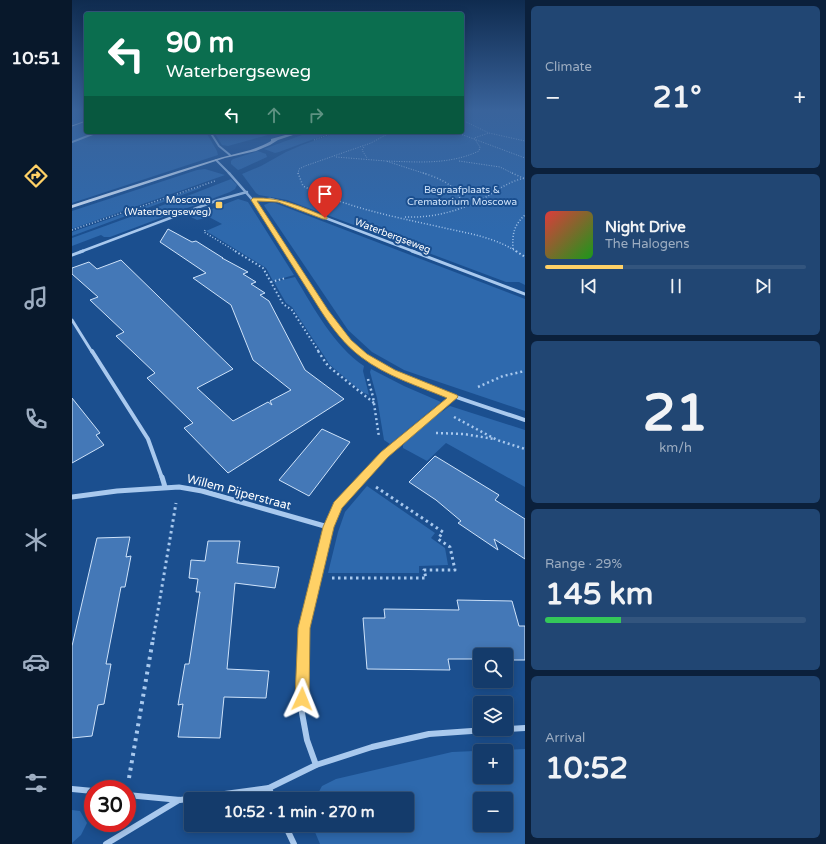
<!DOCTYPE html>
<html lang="en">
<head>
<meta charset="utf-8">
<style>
	body { margin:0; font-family:"Varela Round",sans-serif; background:#214673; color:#f1f3f6; height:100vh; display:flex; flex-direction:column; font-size:15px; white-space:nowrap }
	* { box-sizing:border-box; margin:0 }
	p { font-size:13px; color:#9dadc1 }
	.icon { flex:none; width:22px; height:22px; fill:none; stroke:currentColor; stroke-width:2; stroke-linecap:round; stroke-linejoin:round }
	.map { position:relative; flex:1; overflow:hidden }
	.panel { display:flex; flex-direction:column; gap:6px; padding:6px; background:#0b203b; width:301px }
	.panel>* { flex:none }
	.banner { position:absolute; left:12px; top:12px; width:380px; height:122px; border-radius:4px; box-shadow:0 2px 10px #0003,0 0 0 1px #33557e; background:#0b6e4f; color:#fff; overflow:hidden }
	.buttons { position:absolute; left:401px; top:648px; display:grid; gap:8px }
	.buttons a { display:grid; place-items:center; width:40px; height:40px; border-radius:4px; background:#143b6b; box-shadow:0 2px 10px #0003,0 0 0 1px #33557e; font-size:20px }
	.speed { position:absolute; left:12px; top:780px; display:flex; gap:8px; font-size:20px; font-weight:700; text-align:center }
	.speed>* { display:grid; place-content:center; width:52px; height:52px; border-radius:50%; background:#143b6b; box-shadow:0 2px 10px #0003,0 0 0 1px #33557e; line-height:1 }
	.speed .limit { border:6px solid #d22; background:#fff; color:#111 }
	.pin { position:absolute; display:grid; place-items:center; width:34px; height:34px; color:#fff; margin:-41px -17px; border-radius:50% 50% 50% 0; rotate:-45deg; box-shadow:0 0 4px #0007 }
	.pin .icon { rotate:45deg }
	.me { position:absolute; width:44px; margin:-22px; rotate:2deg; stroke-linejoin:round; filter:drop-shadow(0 0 3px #0008) }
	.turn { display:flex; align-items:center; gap:14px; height:84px; padding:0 16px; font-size:18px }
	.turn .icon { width:52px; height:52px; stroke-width:2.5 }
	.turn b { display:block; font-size:28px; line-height:34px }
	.lanes { display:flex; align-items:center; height:38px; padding:0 16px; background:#0003; justify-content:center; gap:20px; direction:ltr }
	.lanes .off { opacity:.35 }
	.big { font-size:30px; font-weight:800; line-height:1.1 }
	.panel .widget { flex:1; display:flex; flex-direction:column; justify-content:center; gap:6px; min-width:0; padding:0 14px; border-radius:6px; background:#214673 }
	.panel .dial { align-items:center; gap:0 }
	.dial b { font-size:52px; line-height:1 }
	.song { display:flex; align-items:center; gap:12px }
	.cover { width:48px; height:48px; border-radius:6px; background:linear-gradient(135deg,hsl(0 70% 55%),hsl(120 70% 35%)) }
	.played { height:4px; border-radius:2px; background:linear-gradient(90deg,#ffd166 30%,#33557e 30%) }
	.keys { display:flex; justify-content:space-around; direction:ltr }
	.heat { display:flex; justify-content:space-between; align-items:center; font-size:22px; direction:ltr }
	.charge { height:6px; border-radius:3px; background:linear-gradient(90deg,#34c759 29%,#33557e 0) }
	.trip { position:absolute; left:112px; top:792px; width:230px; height:40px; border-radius:4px; background:#143b6b; box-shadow:0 2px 10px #0003,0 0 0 1px #33557e; font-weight:800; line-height:40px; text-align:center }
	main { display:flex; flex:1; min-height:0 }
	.tab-bar { display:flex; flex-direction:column; width:72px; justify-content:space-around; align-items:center; background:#08182b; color:#9dadc1 }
	.tab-bar .icon { width:28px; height:28px }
	.tab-bar .current { color:#ffd166 }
	.tab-bar b { font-size:18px; color:#f1f3f6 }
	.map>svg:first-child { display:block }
	.green { fill:#2e69ad; fill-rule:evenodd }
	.building { fill:#4478b7; stroke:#cfe3fa }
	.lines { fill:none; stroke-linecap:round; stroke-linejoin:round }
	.path-far5 { stroke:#a9c9ee; stroke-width:1; stroke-dasharray:1 1.5; stroke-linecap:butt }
	.path-far4 { stroke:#a9c9ee; stroke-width:1.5; stroke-dasharray:1 2; stroke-linecap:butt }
	.path-far3 { stroke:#a9c9ee; stroke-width:2; stroke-dasharray:1.5 2.5; stroke-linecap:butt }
	.path-far2 { stroke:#a9c9ee; stroke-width:2.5; stroke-dasharray:2 3; stroke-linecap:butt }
	.path-far1 { stroke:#a9c9ee; stroke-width:3; stroke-dasharray:2.5 3.5; stroke-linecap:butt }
	.path { stroke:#a9c9ee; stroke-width:4; stroke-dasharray:3 4.5; stroke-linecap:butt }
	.street-far5 { stroke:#a9c9ee; stroke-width:2 }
	.street-far4 { stroke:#a9c9ee; stroke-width:2.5 }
	.street-far3 { stroke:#a9c9ee; stroke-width:3 }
	.street-far2 { stroke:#a9c9ee; stroke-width:4 }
	.street-far1 { stroke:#a9c9ee; stroke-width:5 }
	.street { stroke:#a9c9ee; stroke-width:6 }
	.secondary { fill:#d6e6fa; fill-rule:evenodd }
	.tram { stroke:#fff; stroke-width:1 }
	.route { fill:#ffd166; stroke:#a68842 }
	.poi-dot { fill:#ffd166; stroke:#1b4f8f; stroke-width:1.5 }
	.labels { text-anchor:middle; stroke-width:4; stroke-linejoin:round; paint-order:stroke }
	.far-park-label { font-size:10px; fill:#cfe3fa; stroke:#1b4f8f }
	.far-poi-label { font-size:10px; fill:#fff; stroke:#1b4f8f; text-anchor:end }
	.far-street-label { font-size:10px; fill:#fff; stroke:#1b4f8f }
	.street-label { font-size:12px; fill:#fff; stroke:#1b4f8f }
</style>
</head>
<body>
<main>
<nav class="tab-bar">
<b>10:51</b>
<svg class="icon current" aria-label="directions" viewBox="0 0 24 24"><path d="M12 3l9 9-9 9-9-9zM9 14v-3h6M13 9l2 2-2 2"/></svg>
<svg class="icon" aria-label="music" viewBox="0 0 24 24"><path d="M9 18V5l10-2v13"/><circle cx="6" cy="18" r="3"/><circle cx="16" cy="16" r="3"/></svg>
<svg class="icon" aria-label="phone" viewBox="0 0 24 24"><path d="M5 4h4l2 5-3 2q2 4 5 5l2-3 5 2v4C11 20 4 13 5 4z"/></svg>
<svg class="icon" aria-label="climate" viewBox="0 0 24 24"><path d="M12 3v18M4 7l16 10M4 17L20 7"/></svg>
<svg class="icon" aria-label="car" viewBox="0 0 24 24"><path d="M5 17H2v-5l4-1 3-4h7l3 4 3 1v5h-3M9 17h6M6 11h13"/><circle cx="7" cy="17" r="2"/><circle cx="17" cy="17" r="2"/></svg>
<svg class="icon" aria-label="filters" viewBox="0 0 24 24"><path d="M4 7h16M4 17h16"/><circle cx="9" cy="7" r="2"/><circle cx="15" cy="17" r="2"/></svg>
</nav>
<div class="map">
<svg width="453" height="844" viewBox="0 0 453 844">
	<rect width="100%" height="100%" fill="#1b4f8f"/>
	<!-- green -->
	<g class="green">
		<path d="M 0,111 L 14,111 L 14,132 L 134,132 L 145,151 L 146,155 L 0,203 Z"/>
		<path d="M 390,111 L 453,111 L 453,285 L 447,282 L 434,282 L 215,200 L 187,195 L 184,193 L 170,174 L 189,166 L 214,152 L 230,145 L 267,132 L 390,132 Z"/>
		<path d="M 142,132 L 207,132 L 156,146 L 150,145 Z"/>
		<path d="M 238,132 L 261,132 L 207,152 L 203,153 L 192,149 Z"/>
		<path d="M 186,151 L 194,154 L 195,157 L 169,169 L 166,170 L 159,164 L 159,161 L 161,159 Z"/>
		<path d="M 133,169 L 153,175 L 0,229 L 0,211 L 125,170 Z"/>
		<path d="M 159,179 L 165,185 L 163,189 L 158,192 L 38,237 L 32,237 L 29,235 L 0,246 L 0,238 L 105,200 Z"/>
		<path d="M 128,187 L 129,188 L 0,236 L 0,232 Z"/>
		<path d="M 166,199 L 176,202 L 222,275 L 201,281 L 194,268 L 134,231 L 150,224 L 137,217 L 125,220 L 119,217 Z"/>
		<path d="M 197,203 L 203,203 L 453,299 L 453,411 L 355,378 L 332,370 L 300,352 L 276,330 L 193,207 L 192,205 Z"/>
		<path d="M 223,277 C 242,308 261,345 292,366 L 291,371 L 297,395 L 290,392 L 258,365 L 220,307 L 214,303 L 202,282 Z"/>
		<path d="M 299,369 L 332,386 L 369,402 L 318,444 L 312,440 L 305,398 L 298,372 Z"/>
		<path d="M 378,406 L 453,430 L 453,487 L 374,443 L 355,461 L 331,448 L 331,445 L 353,424 Z"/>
		<path d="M 295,486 L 363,533 L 359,538 L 373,548 L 376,565 L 347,566 L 347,573 L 256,573 L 266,532 L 273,512 Z"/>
		<path d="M 453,749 L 453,844 L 248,844 L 240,825 L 335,825 L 335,799 L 243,799 L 250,786 L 264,779 L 380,752 ZM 408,751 L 434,751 L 434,777 L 408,777 ZM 408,799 L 434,799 L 434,825 L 408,825 Z"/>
		<path d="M 0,810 L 8,811 L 15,823 L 9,835 L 0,843 Z"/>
	</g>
	<!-- building -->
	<g class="building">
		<path d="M 96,229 L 120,242 L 124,241 L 151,258 L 150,258 L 176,272 L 171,274 L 184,282 L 179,284 L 193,293 L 188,295 L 197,301 L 233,370 L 272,399 L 156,473 L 112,428 L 121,423 L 75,378 L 83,373 L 44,336 L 52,332 L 18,300 L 26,297 L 0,274 L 0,268 L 17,262 L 25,269 L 49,260 L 161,369 L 125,388 L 161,421 L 196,402 L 200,405 L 198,401 L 219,390 L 181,360 L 159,305 L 121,278 L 134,273 L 88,242 Z"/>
		<path d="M 0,398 L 28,433 L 24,435 L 32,445 L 0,463 Z"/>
		<path d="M 250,429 L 278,442 L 237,496 L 207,480 Z"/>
		<path d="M 363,456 L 427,495 L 423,500 L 453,519 L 453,559 L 422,539 L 426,550 L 386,523 L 389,521 L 364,500 L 337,482 Z"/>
		<path d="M 58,537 L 54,557 L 59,556 L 53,587 L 49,587 L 34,664 L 39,664 L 32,704 L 26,705 L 20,736 L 0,738 L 0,646 L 25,538 Z"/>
		<path d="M 136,541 L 168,541 L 165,563 L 207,567 L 203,588 L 163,583 L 155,669 L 197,671 L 194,698 L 152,697 L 148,738 L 106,737 L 111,704 L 106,705 L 113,664 L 117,664 L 128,592 L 124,592 L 126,579 L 117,578 L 119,560 L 133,561 Z"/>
		<path d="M 385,600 L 440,601 L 447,626 L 453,626 L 453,660 L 434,660 L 434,655 L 408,655 L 408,659 L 376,659 L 378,670 L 295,669 L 291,618 L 313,618 L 312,609 L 387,610 Z"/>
	</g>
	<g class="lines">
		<!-- path-far5 -->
		<g class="path-far5">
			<path d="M 390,120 L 417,133 L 453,141"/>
			<path d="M 383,132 L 453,158"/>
			<path d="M 242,140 L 264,132"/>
			<path d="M 292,147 L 290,150 L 295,158"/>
			<path d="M 264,157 L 314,161"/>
			<path d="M 387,161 L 428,167 L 442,174"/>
			<path d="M 226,174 L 227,169 L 233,166 L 299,143 L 319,132"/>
			<path d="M 354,174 L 314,161 C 346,162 377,165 407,151 L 408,147 L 402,138 L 417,133"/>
		</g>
		<!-- path-far4 -->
		<g class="path-far4">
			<path d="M 226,173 L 231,186 C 276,208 319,216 368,227 C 394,233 423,237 445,252"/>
			<path d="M 351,173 C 364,177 385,185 388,199 C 388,202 387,206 386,209"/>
			<path d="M 440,173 L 453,179"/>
			<path d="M 333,217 C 362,218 388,211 414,197 C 427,189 438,181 453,178"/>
			<path d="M 0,230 L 143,181"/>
			<path d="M 133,230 L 132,232 L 165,252"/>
			<path d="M 441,249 C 440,234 442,225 453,215"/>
		</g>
		<!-- path-far3 -->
		<g class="path-far3">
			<path d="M 163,251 L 191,268 L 211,304 L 220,310 L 247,352"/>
			<path d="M 444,251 L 453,257"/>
			<path d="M 199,282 L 214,278"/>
		</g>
		<!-- path-far2 -->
		<g class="path-far2">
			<path d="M 246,351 L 256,366 L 302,403"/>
			<path d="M 296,379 L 301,397 L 307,437"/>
			<path d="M 406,387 L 431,376 L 453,371"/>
			<path d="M 382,417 L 425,440 L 453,449"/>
			<path d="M 364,433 L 392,434 L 422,439"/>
		</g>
		<!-- path-far1 -->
		<g class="path-far1">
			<path d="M 260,578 L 354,578 L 352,570 L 383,570 L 378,547 L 366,539 L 371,532 L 304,487"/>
			<path d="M 81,640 L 104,503"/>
		</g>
		<!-- path -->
		<path class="path" d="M 57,778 L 81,639"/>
		<!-- street-far5 -->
		<g class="street-far5">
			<path d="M 138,132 L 147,146 L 158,155"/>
			<path d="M 0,142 L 26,132"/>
			<path d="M 144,160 L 158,174"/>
		</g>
		<!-- street-far4 -->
		<g class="street-far4">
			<path d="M 157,173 L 185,205 L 215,252"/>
			<path d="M 181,200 L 198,199 L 214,203 L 343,252"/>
			<path d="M 8,252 L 146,200 L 175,192"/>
		</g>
		<!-- street-far3 -->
		<g class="street-far3">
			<path d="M 214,251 C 236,288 258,322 289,352"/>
			<path d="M 340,251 L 453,294"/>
			<path d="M 0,255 L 11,251"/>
			<path d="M 0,320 L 20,352"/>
		</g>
		<!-- street-far2 -->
		<g class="street-far2">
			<path d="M 20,351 L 76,439 L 90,478"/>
			<path d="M 288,351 C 303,366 323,374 343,382 C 379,396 416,408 453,420"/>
			<path d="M 290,478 L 312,454 L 382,397"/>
		</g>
		<!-- street-far1 -->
		<g class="street-far1">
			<path d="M 90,477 L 93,487"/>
			<path d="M 0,497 L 45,491 L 107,487 L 130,491 L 256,527"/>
			<path d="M 232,640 L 232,628 L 256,527 L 266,505 L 291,477"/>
		</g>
		<!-- street -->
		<g class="street">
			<path d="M 232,639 L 230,713 L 235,740 L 244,765"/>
			<path d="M 434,729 L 453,728"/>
			<path d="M 197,788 L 244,765 L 300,747 L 357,734 L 428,729"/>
			<path d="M 0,789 L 21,791"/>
			<path d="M 55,795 L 108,800 L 197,788 L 201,799"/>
			<path d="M 213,825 L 222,844"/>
			<path d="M 34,844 L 107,800"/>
		</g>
		<!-- secondary -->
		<path class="secondary" d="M 224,132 L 230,132 L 206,140 L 198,145 L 184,151 L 153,158 L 0,208 L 0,205 C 46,190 92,175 138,161 C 158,154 181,152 199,141 L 199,139 Z"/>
		<!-- tram -->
		<path class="tram" d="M 0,126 L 14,121"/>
	</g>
	<!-- sky -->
	<linearGradient id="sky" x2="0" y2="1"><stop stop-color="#0f2b4f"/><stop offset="0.48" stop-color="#39639b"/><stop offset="1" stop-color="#39639b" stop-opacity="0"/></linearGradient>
	<rect width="453" height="230" fill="url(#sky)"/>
	<!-- route -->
	<path class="route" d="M 181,198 C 210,197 229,207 255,217 L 255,219 L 251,219 L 206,202 L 185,201 L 256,310 L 279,340 L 295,354 L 323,370 L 385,395 L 386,397 L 316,457 L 270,508 L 262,527 L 238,628 L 237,699 L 235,704 L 230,706 L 225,704 L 223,699 L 226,628 L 251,527 L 262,502 L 309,452 L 375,398 C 346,386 314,376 289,357 C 273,345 260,328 249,311 L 179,200 Z"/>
	<!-- markers -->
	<rect class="poi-dot" x="143" y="201" width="8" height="8" rx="2"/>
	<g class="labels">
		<!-- far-park labels -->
		<g class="far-park-label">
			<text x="390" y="193">Begraafplaats &amp;<tspan x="390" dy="12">Crematorium Moscowa</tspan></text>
		</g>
		<!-- far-poi labels -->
		<g class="far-poi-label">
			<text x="139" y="203">Moscowa<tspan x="139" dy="12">(Waterbergseweg)</tspan></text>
		</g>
		<!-- far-street labels -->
		<g class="far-street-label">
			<text transform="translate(321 235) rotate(21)" y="4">Waterbergseweg</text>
		</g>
		<!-- street labels -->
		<g class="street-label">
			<text transform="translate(167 492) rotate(15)" y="4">Willem Pijperstraat</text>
		</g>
	</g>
</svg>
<div class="buttons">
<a><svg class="icon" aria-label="search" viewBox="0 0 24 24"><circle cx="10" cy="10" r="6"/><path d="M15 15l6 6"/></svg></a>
<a><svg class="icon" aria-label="layers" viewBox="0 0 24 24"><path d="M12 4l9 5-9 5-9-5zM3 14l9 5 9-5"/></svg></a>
<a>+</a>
<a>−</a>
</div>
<div class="speed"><div class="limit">30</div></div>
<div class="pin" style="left:253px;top:218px;background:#d93025"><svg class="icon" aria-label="arrive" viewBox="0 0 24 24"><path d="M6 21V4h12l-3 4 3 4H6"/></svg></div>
<svg class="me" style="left:230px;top:699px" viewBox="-20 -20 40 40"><path d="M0-17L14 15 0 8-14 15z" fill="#ffd166" stroke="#fff" stroke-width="4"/></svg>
<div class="trip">10:52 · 1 min · 270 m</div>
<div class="banner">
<div class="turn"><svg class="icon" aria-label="left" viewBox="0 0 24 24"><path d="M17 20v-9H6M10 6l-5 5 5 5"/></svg><div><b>90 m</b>Waterbergseweg</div></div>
<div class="lanes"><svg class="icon" aria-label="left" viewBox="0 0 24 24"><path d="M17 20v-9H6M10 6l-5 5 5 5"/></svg><svg class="icon off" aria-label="ahead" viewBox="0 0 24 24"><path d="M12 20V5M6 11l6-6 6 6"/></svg><svg class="icon off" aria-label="right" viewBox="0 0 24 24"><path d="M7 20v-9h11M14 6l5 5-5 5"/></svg></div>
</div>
</div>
<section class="panel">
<div class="widget"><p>Climate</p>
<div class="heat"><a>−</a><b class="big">21°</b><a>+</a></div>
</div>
<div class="widget">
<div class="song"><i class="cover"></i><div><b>Night Drive</b><p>The Halogens</p></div></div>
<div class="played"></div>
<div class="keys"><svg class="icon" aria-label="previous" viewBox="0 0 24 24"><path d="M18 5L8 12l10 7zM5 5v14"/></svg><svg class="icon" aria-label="pause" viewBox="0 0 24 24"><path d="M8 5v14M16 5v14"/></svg><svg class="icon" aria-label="next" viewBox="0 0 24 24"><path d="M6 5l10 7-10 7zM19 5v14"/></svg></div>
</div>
<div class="widget dial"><b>21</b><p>km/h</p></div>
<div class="widget"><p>Range · 29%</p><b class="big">145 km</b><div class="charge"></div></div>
<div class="widget"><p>Arrival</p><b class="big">10:52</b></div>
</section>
</main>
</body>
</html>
